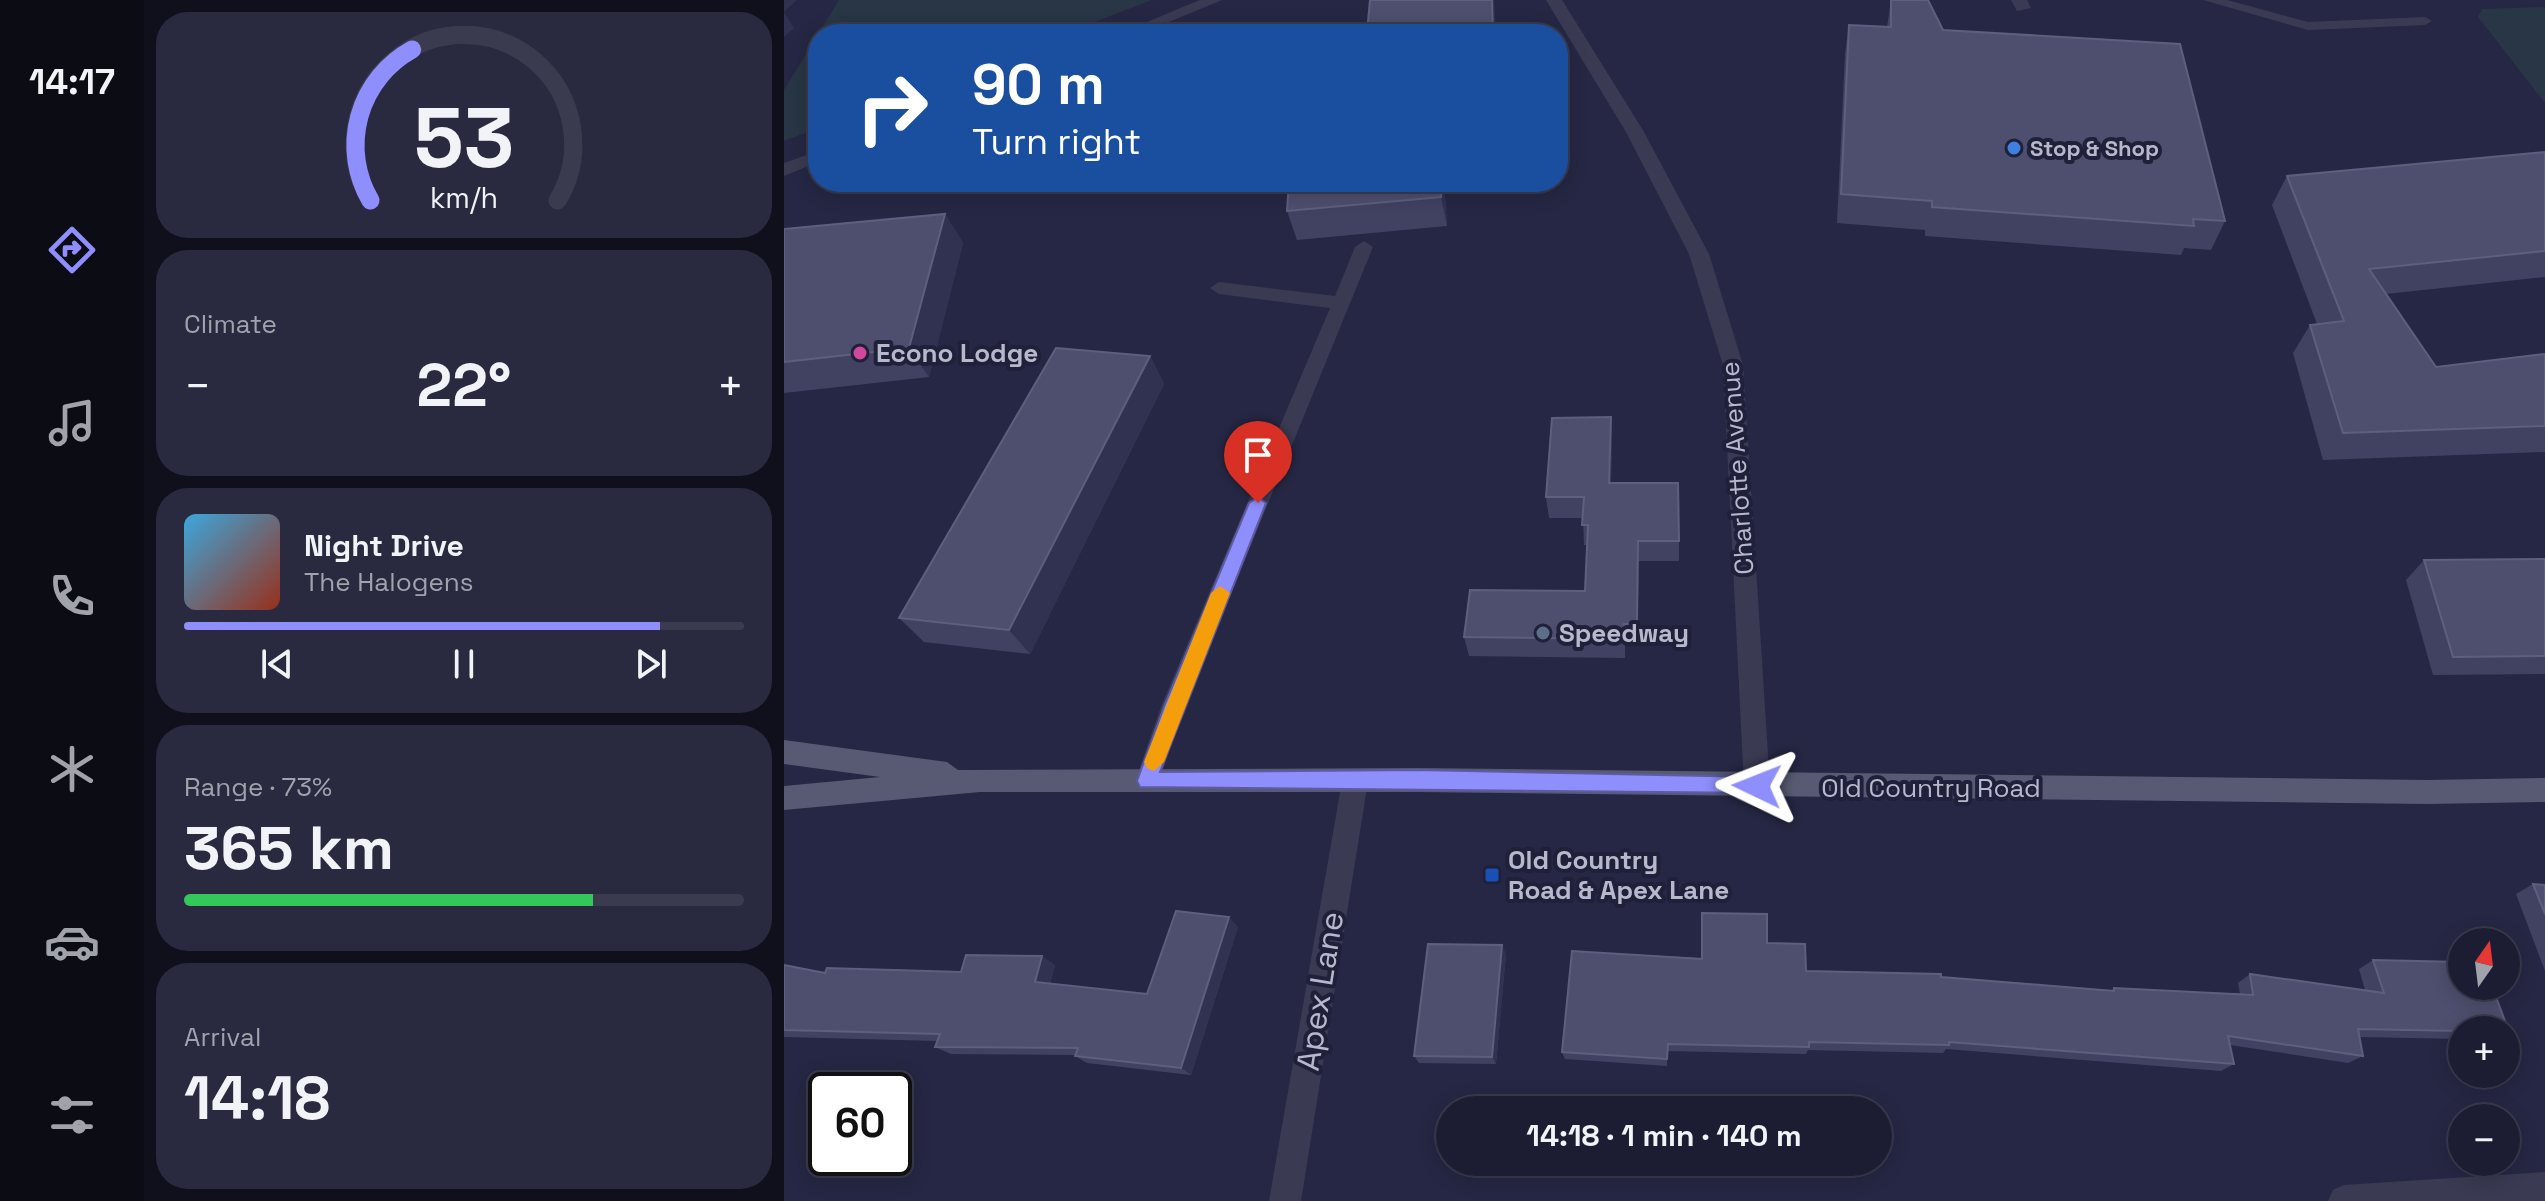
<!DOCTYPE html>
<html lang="en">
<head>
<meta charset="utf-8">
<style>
	body { margin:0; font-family:"Space Grotesk",sans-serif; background:#292a3f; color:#f1f3f6; height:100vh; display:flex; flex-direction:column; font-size:30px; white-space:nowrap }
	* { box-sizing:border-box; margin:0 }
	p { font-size:26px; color:#a0a2ac }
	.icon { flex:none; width:44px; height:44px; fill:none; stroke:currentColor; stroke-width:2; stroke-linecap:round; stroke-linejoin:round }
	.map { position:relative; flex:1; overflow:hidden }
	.side { display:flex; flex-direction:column; gap:12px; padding:12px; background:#0f101c; width:640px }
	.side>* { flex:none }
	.top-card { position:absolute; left:24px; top:24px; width:760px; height:168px; border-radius:32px; box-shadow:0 4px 20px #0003,0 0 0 2px #3a3b4e; background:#1a4fa0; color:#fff; overflow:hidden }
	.needle { width:52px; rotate:14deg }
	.controls { position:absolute; left:1664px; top:928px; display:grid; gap:16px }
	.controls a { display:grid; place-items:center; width:72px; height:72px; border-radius:50%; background:#1c1d33; box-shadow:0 4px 20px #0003,0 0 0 2px #3a3b4e; font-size:40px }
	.speed { position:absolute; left:24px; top:1072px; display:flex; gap:16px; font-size:40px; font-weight:700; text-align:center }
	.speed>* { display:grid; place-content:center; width:104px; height:104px; border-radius:50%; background:#1c1d33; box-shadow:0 4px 20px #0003,0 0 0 2px #3a3b4e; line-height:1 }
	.speed .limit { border:4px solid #111; border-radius:12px; background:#fff; color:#111 }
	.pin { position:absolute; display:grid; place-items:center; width:68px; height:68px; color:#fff; margin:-82px -34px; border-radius:50% 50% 50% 0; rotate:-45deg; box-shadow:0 0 8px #0007 }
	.pin .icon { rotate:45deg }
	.me { position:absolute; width:88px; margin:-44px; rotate:272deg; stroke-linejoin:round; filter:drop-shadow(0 0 6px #0008) }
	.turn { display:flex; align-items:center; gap:28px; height:168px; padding:0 32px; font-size:36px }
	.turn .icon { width:104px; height:104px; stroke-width:2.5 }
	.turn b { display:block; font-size:56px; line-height:68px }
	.big { font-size:60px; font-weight:700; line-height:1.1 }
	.side .tile { flex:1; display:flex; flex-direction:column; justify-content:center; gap:12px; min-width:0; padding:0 28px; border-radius:32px; background:#292a3f }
	.side .dial { align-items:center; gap:0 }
	.dial svg { height:208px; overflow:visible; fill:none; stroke:#3a3b4e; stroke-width:7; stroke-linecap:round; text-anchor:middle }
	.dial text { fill:#f1f3f6; stroke:none }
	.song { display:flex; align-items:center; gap:24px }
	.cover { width:96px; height:96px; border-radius:12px; background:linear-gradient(135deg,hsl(200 70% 55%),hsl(10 70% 35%)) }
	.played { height:8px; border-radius:4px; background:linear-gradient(90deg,#8e8efc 85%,#3a3b4e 85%) }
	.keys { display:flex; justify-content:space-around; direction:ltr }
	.heat { display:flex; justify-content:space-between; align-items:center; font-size:44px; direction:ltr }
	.charge { height:12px; border-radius:6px; background:linear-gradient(90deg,#34c759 73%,#3a3b4e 0) }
	.trip { position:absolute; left:652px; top:1096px; width:456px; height:80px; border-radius:40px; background:#1c1d33; box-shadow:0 4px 20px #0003,0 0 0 2px #3a3b4e; font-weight:700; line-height:80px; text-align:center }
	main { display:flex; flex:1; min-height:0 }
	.tab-bar { display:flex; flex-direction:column; width:144px; justify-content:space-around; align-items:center; background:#0b0c14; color:#a0a2ac }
	.tab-bar .icon { width:56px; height:56px }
	.tab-bar .selected { color:#8e8efc }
	.tab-bar b { font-size:36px; color:#f1f3f6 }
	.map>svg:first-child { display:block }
	.green { fill:#283645 }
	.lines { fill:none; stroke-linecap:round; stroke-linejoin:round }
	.service { fill:#3a3b53; fill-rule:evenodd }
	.minor { fill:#3a3b53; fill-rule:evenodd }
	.tertiary { fill:#3a3b53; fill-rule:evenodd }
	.primary { fill:#585a73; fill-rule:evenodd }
	.wall { fill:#414262 }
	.shaded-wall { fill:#313251 }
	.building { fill:#4e4f6e; stroke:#5e5f7c; stroke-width:2 }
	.route { fill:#8e8efc; stroke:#5c5ca4; stroke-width:2 }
	.slow { fill:#f59e0b }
	.shop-dot { fill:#3f7fe0; stroke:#1f2039; stroke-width:3 }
	.hotel-dot { fill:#d1479c; stroke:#1f2039; stroke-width:3 }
	.service-dot { fill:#5c6f8a; stroke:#1f2039; stroke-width:3 }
	.transit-dot { fill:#1a4fb4; stroke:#1f2039; stroke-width:3 }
	.labels { text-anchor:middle; stroke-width:8; stroke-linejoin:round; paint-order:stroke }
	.far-poi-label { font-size:22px; font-weight:bold; fill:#b8b8cd; stroke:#1f2039; text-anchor:start }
	.poi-label { font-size:26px; font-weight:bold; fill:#b8b8cd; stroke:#1f2039; text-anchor:start }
	.street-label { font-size:26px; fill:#b8b8cd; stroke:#1f2039 }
	.near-street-label { font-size:32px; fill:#b8b8cd; stroke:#1f2039 }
</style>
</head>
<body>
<main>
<nav class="tab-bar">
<b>14:17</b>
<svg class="icon selected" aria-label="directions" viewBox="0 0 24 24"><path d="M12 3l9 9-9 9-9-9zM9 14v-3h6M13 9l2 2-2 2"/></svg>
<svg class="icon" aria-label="music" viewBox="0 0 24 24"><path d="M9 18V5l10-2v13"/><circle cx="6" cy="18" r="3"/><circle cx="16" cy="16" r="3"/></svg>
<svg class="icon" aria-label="phone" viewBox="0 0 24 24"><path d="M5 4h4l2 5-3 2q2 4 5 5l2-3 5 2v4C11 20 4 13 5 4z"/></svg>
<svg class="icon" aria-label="climate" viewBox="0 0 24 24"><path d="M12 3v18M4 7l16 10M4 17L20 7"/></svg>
<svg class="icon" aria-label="car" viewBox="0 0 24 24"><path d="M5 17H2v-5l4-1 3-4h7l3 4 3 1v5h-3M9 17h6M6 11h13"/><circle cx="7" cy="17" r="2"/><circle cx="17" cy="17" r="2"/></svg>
<svg class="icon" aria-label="filters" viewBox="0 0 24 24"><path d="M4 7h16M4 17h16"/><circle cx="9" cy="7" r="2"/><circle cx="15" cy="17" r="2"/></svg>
</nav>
<section class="side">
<div class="tile dial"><svg viewBox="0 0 100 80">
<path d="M14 69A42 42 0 1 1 86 69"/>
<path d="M14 69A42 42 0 0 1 30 11" stroke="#8e8efc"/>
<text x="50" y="56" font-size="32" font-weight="700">53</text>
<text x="50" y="72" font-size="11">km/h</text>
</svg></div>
<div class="tile"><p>Climate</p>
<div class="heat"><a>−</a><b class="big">22°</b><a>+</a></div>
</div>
<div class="tile">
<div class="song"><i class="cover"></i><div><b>Night Drive</b><p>The Halogens</p></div></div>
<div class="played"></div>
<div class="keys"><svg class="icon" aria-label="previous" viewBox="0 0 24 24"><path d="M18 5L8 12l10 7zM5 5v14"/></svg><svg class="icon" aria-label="pause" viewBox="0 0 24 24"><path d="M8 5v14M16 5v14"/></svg><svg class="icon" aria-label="next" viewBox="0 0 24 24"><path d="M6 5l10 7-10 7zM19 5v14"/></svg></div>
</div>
<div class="tile"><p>Range · 73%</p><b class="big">365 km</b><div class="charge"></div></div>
<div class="tile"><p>Arrival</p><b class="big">14:18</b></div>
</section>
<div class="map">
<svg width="1761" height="1201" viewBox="0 0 1761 1201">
	<rect width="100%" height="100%" fill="#262744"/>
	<!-- green -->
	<g class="green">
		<path d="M 55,0 L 368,0 L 279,34 L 34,34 Z"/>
		<path d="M 1761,7 L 1761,103 L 1694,17 L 1698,9 Z"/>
		<path d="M 34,35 L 34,128 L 0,141 L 0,90 Z"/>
	</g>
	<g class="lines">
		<!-- service -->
		<g class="service">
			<path d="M 1419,0 L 1443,0 L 1524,22 L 1641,17 L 1648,21 L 1641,25 L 1524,30 Z"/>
			<path d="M 580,241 L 589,247 L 402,704 L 375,781 L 372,789 L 363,792 L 354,789 L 351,781 L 378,704 L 546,308 L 435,294 L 426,288 L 435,282 L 551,296 L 571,247 Z"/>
		</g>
		<!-- minor -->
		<g class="minor">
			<path d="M 1227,0 L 1243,0 L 1247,8 L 1233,11 Z"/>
			<path d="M 571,769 L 580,772 L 584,781 L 517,1201 L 485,1201 L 558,781 L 562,772 Z"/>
			<path d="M 1761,1172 L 1761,1201 L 1544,1201 L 1549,1190 L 1560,1185 Z"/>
		</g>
		<!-- tertiary -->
		<g class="tertiary">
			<path d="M 416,0 L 438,0 L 356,34 L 334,34 Z"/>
			<path d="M 762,0 L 778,0 L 860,132 L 925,254 L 959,365 L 986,786 L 982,795 L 973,798 L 964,795 L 960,786 L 939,365 L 905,254 L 842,132 Z"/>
			<path d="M 34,151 L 34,162 L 0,176 L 0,163 Z"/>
		</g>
		<!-- primary -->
		<path class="primary" d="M 0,740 L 163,762 L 174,770 L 634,768 L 1643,780 L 1761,778 L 1761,802 L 1643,804 L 634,792 L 196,792 L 0,810 L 0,786 L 96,777 L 0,764 Z"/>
	</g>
	<!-- wall -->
	<g class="wall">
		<path d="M 586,0 L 712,34 L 584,34 Z"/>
		<path d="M 1107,0 L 1159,30 L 1441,221 L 1427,250 L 1400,248 L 1397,255 L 1141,236 L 1141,230 L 1053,223 L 1061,54 L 1065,25 L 1103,27 Z"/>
		<path d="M 1761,152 L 1761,277 L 1602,294 L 1652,367 L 1761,354 L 1761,452 L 1539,460 L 1509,353 L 1526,325 L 1533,324 L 1488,205 L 1503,176 Z"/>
		<path d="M 505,182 L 660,182 L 663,226 L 513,240 L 503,211 Z"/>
		<path d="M 161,214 L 179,243 L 145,377 L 0,393 L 0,229 Z"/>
		<path d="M 366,356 L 380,384 L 246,654 L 140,642 L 115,618 Z"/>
		<path d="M 827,417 L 828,439 L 827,483 L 895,541 L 895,561 L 855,561 L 853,643 L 841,643 L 841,658 L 685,656 L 680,637 L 801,591 L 803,545 L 800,545 L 799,518 L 765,518 L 762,497 Z"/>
		<path d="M 1761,559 L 1761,674 L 1649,675 L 1622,580 L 1640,560 Z"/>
		<path d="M 1749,884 L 1761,885 L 1761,971 L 1732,894 Z"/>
		<path d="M 918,913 L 983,914 L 983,943 L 1021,944 L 1022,971 L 1157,974 L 1157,977 L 1327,990 L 1330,988 L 1456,994 L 1454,983 L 1466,974 L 1581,990 L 1575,969 L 1589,960 L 1678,962 L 1678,986 L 1708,986 L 1725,1032 L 1722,1033 L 1722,1030 L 1678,1030 L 1678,1039 L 1575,1037 L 1579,1056 L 1564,1063 L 1446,1045 L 1450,1064 L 1437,1071 L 1162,1049 L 1159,1053 L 1024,1050 L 1022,1054 L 883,1051 L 883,1066 L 781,1059 L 778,1052 L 788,951 L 917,958 Z"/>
		<path d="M 454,927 L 407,1075 L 303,1063 L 291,1056 L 291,1055 L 167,1054 L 151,1047 L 153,1041 L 0,1037 L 0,965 L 41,973 L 177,972 L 271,965 L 266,984 L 363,994 Z"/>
		<path d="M 722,954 L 712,1064 L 635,1063 L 630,1056 Z"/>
	</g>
	<!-- shaded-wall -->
	<g class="shaded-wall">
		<path d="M 0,0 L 13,0 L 0,12 L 10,28 L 0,37 Z"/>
		<path d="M 708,0 L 710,0 L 712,34 L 709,34 Z"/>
		<path d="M 656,182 L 660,182 L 663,226 L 657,197 Z"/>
		<path d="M 161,214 L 179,243 L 145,377 L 125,348 Z"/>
		<path d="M 366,356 L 380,384 L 246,654 L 225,630 Z"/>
		<path d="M 827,417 L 828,439 L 826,504 L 825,483 Z"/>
		<path d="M 854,541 L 855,561 L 853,643 L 853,624 Z"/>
		<path d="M 445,917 L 454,927 L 407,1075 L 397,1068 Z"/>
		<path d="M 718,945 L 722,954 L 712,1064 L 708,1057 Z"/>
		<path d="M 258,956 L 271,965 L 264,991 L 251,982 Z"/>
	</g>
	<!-- building -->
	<g class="building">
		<path d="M 586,0 L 708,0 L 709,34 L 650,34 L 650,29 L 583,32 Z"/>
		<path d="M 1107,0 L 1144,0 L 1159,30 L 1396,44 L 1441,221 L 1409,219 L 1410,226 L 1148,207 L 1148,201 L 1057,194 L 1065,25 L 1107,27 Z"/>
		<path d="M 1761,152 L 1761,251 L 1585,269 L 1652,367 L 1761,354 L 1761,426 L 1559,433 L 1526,325 L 1560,321 L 1503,176 Z"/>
		<path d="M 505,182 L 656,182 L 657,197 L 503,211 Z"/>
		<path d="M 161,214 L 125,348 L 0,362 L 0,229 Z"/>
		<path d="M 272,348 L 366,356 L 225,630 L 115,618 Z"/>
		<path d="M 827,417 L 825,483 L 894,483 L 895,541 L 854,541 L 853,624 L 840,624 L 840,639 L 680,637 L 686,590 L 801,591 L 804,525 L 798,525 L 800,497 L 762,497 L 768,418 Z"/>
		<path d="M 1761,559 L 1761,656 L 1669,657 L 1640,560 Z"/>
		<path d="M 1749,884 L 1761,885 L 1761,914 Z"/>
		<path d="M 392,911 L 445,917 L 397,1068 L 291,1056 L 294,1048 L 151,1047 L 156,1034 L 0,1030 L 0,965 L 41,973 L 43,968 L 177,972 L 182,955 L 258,956 L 251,982 L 363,994 Z"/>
		<path d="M 918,913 L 983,914 L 983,943 L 1021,944 L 1022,971 L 1157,974 L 1157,977 L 1330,991 L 1330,988 L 1469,995 L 1466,974 L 1600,993 L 1589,960 L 1678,962 L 1678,986 L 1708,986 L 1725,1032 L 1722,1032 L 1722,1030 L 1678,1031 L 1574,1029 L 1579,1056 L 1444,1036 L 1450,1064 L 1165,1042 L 1165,1045 L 1025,1042 L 1025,1047 L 884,1044 L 883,1059 L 778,1052 L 788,951 L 918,959 Z"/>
		<path d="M 644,944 L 718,945 L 708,1057 L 630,1056 Z"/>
	</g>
	<!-- route -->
	<path class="route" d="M 474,497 L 482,503 L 376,772 L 634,770 L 973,777 L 980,780 L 983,786 L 980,793 L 356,787 L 353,781 L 381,704 L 465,503 Z"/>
	<!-- slow -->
	<path class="slow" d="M 436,586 L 446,593 L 380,762 L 370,771 L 363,768 L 360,762 L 427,593 Z"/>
	<!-- markers -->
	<circle class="shop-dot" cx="1230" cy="148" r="8"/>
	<circle class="hotel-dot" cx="76" cy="353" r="8"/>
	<circle class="service-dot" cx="759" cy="633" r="8"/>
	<rect class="transit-dot" x="700" y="867" width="16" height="16" rx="4"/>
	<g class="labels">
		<!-- far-poi labels -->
		<g class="far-poi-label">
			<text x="1246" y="156">Stop &amp; Shop</text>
		</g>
		<!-- poi labels -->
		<g class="poi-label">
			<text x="92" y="362">Econo Lodge</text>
			<text x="775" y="642">Speedway</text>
			<text x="724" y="869">Old Country<tspan x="724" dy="30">Road &amp; Apex Lane</tspan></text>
		</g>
		<!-- street labels -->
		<g class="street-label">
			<text transform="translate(953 468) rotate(-94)" y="9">Charlotte Avenue</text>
			<text x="1147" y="797">Old Country Road</text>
		</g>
		<!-- near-street labels -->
		<g class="near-street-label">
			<text transform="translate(536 991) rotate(-81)" y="11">Apex Lane</text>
		</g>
	</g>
</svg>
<div class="controls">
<a><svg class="needle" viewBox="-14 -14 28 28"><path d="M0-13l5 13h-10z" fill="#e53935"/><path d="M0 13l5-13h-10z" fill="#a0a2ac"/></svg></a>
<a>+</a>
<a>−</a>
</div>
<div class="speed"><div class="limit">60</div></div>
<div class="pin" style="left:474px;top:503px;background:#d93025"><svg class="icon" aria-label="arrive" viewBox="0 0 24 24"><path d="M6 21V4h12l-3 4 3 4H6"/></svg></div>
<svg class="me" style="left:973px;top:786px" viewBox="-20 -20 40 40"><path d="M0-17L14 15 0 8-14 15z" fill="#8e8efc" stroke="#fff" stroke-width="4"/></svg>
<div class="trip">14:18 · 1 min · 140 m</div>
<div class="top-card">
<div class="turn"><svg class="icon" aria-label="right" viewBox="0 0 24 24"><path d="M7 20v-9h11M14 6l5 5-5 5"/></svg><div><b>90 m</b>Turn right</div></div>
</div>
</div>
</main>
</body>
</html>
